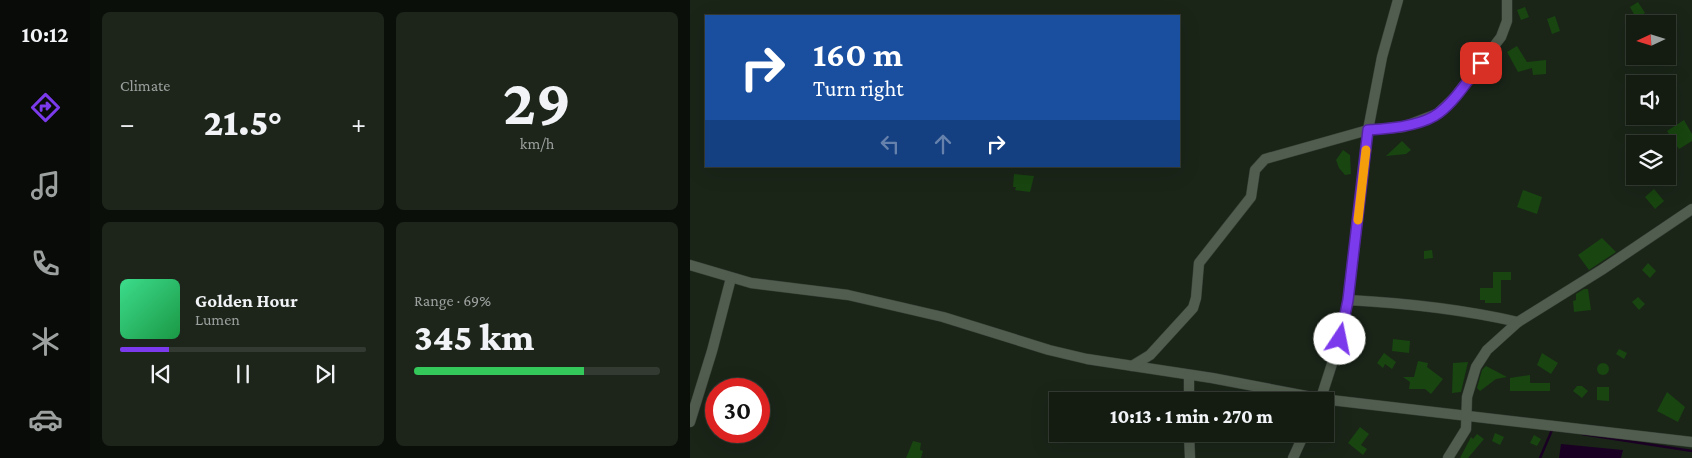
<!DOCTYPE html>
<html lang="en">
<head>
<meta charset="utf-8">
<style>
	body { margin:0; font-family:"Crimson Pro",serif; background:#1d251b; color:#f1f3f6; height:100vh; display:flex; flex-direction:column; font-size:19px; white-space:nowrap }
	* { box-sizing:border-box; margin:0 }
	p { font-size:16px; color:#9da19f }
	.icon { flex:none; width:28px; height:28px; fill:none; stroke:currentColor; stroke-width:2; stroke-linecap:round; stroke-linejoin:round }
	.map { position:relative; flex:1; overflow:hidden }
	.sheet { display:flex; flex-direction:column; gap:12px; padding:12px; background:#0b0f0a; width:600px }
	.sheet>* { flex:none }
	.banner { position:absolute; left:15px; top:15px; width:475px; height:152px; border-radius:0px; box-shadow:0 5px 20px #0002,0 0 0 1px #333a32; background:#1a4fa0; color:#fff; overflow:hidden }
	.needle { width:32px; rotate:266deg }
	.tools { position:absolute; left:936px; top:15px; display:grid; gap:10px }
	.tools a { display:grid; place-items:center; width:50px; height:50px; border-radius:0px; background:#141c12; box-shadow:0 5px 20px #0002,0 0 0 1px #333a32; font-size:25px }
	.speed { position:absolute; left:15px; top:378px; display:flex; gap:10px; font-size:25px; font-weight:700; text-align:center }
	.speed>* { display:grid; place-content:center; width:65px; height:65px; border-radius:50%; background:#141c12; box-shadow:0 5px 20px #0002,0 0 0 1px #333a32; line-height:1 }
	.speed .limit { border:8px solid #d22; background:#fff; color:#111 }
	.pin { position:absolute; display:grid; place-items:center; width:42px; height:42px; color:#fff; margin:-21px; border-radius:10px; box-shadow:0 2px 8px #0006 }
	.me { position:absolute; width:55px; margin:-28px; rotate:11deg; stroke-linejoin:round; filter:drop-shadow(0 0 4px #0008) }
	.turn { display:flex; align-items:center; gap:18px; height:105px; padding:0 25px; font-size:22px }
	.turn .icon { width:65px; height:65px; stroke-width:2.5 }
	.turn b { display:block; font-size:35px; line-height:42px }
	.lanes { display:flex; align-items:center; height:48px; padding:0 25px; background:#0003; justify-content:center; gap:25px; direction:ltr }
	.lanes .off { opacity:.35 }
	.big { font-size:38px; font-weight:800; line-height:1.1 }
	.sheet .card { flex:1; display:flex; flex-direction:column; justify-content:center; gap:8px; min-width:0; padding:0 18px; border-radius:8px; background:#1d251b }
	.sheet .dial { align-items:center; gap:0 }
	.dial b { font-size:65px; line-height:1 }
	.song { display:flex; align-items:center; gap:15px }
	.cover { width:60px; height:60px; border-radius:8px; background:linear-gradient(135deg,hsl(150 70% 55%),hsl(140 70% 35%)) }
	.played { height:5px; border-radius:2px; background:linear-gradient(90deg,#7c3aed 20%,#333a32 20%) }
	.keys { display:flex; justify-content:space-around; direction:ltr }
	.heat { display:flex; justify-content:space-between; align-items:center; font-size:28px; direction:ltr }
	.charge { height:8px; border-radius:4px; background:linear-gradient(90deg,#34c759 69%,#333a32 0) }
	.sheet .tiles { flex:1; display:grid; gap:12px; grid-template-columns:repeat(2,1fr) }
	.trip { position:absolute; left:359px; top:392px; width:285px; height:50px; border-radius:0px; background:#141c12; box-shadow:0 5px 20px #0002,0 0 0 1px #333a32; font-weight:800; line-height:50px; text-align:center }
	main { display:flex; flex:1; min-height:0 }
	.dock { display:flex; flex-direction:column; width:90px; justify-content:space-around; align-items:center; background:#080b07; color:#9da19f }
	.dock .icon { width:35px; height:35px }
	.dock .on { color:#7c3aed }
	.dock b { font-size:22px; color:#f1f3f6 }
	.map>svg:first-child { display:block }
	.water { fill:#1a0123 }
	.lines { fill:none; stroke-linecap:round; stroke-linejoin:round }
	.stream { stroke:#1a0123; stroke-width:2.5 }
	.building { fill:#184510 }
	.minor-casing { stroke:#384037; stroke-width:11 }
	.minor { stroke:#515d4f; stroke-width:10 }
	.route-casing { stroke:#51269a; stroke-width:12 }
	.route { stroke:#7c3aed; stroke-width:9 }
	.slow { stroke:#f59e0b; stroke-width:9 }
</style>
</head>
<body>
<main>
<nav class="dock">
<b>10:12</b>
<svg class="icon on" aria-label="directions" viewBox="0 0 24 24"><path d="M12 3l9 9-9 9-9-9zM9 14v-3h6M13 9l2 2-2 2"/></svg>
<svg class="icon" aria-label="music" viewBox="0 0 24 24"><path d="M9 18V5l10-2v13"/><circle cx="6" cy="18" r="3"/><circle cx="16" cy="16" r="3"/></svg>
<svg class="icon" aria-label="phone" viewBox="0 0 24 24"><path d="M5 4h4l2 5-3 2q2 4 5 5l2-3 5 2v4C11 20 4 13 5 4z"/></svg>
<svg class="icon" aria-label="climate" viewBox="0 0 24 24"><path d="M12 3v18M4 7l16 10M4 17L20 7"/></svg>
<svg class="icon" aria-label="car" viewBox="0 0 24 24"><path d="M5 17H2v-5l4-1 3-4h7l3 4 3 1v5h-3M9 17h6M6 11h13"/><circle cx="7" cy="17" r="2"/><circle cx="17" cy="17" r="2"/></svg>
</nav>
<section class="sheet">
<div class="tiles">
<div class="card"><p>Climate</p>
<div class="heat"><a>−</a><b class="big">21.5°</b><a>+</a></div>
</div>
<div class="card dial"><b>29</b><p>km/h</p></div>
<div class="card">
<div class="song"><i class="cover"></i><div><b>Golden Hour</b><p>Lumen</p></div></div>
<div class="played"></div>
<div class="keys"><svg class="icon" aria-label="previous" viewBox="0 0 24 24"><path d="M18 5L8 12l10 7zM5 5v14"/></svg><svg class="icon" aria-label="pause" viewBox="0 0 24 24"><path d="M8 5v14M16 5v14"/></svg><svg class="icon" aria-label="next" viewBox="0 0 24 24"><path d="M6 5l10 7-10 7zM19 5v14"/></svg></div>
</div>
<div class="card"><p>Range · 69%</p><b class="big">345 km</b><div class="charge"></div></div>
</div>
</section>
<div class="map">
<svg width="1002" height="458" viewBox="0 0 1002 458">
	<rect width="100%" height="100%" fill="#1a2518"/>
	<!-- water -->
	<path class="water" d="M 871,444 L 933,450 L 931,458 L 869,458 Z"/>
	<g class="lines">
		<!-- stream -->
		<g class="stream">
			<path d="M 892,434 L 1002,451"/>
			<path d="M 850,458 L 862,430"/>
		</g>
	</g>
	<!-- building -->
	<g class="building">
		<path d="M 948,2 L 955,13 L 946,18 L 940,7 Z"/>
		<path d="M 835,7 L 839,17 L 831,20 L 827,10 Z"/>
		<path d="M 984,15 L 987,23 L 978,27 L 978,24 L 964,24 Z"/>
		<path d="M 865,16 L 870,31 L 862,34 L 857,19 Z"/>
		<path d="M 827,46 L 837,62 L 856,60 L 856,74 L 843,75 L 842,68 L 828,72 L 817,52 Z"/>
		<path d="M 994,120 L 1002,134 L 1002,141 L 989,149 L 977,131 Z"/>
		<path d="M 712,141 L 721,150 L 716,154 L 696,156 Z"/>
		<path d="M 653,150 L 660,155 L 661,174 L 655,175 L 649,168 L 646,160 Z"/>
		<path d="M 324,174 L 344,176 L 340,192 L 325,190 L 326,187 L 323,187 Z"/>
		<path d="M 964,189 L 974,201 L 965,209 L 955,197 Z"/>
		<path d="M 833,190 L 852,197 L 847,214 L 827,207 Z"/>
		<path d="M 912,238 L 926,252 L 899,270 L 888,255 Z"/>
		<path d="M 742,250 L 743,258 L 734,259 L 734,251 Z"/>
		<path d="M 958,263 L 966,271 L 960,278 L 952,270 Z"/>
		<path d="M 803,272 L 821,272 L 821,280 L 811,280 L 811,303 L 795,303 L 795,300 L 790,300 L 790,288 L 803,288 Z"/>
		<path d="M 894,289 L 898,289 L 901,310 L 884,312 L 883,301 L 886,300 L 886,294 Z"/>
		<path d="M 948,297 L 955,304 L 949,310 L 942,302 Z"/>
		<path d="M 703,339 L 720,341 L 719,353 L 702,351 Z"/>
		<path d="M 929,349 L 937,353 L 934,359 L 926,354 Z"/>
		<path d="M 694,353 L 706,362 L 702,369 L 695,364 L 693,368 L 687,363 Z"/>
		<path d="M 852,353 L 868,363 L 861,374 L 847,365 Z"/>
		<path d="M 728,361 L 738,363 L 737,367 L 753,379 L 741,394 L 735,389 L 719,389 L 720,382 L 713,377 L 724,377 Z"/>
		<path d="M 778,362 L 771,392 L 762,393 L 763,363 Z"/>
		<circle cx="913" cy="369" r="6"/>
		<path d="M 796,366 L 817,377 L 806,379 L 790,391 L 787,388 L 792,370 Z"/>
		<path d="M 840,375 L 840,383 L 860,383 L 860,391 L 820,391 L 820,378 Z"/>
		<path d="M 887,386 L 892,386 L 898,391 L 892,398 L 883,391 Z"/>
		<path d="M 907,387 L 919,387 L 919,401 L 907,400 Z"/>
		<path d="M 977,392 L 995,407 L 988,422 L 967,411 Z"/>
		<path d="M 670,427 L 679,434 L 671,445 L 677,449 L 673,455 L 658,443 Z"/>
		<path d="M 805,433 L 814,437 L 810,445 L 802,441 Z"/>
		<path d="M 787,434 L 794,439 L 778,458 L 770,458 L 781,437 L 783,439 Z"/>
		<path d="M 844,435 L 851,439 L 847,446 L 840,443 Z"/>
		<path d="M 223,441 L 231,443 L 230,450 L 233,451 L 231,458 L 216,458 Z"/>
	</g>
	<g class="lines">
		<defs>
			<g id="minor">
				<path d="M 0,265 L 61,283 L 158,295 L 253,317 L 359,350 L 397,359 L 522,378 L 632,399 L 1002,442"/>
				<path d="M 658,300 C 716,303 771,309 828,322"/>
				<path d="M 442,366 L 460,355 L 503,308 L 506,298 L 509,263 L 561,197 L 565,170 L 575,159 L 678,130 L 713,127 L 747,114 L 764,98 L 811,37 L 817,21 L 817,0"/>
				<path d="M 499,401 L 499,375"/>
				<path d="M 630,401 L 650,339 L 658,300 L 678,130 L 692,57 L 708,0"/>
				<path d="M 0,422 L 22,351 L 41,278"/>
				<path d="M 499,434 L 500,458"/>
				<path d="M 603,458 L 614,434"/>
				<path d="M 758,458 L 776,429 L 777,397 L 786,367 L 797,350 L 828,322 L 913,269 L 1002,209"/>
			</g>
		</defs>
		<!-- minor casing -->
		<use href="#minor" class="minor-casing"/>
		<!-- minor -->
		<use href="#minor" class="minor"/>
	</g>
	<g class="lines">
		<defs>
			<path id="route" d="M 650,339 L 658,300 L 678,130 C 698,129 732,126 749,113 C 766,100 778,80 791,63"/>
		</defs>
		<!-- route casing -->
		<use href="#route" class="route-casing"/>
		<!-- route -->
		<use href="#route" class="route"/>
		<!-- slow -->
		<path class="slow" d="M 668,220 L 676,150"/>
	</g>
</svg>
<div class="tools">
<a><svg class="needle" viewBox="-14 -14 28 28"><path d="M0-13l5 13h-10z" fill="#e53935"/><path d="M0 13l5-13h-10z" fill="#9da19f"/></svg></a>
<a><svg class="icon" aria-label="sound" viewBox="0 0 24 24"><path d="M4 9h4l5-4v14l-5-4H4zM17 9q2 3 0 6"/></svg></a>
<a><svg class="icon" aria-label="layers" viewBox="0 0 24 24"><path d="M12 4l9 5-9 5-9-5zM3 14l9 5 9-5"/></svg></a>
</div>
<div class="speed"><div class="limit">30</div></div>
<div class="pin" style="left:791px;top:63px;background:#d93025"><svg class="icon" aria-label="arrive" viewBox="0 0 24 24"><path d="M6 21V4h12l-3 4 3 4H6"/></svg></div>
<svg class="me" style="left:650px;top:339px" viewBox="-20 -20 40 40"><circle r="19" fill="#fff"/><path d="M0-13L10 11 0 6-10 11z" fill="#7c3aed"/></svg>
<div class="trip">10:13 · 1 min · 270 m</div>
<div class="banner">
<div class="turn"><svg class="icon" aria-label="right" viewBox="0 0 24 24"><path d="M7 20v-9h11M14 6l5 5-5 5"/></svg><div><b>160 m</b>Turn right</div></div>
<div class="lanes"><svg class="icon off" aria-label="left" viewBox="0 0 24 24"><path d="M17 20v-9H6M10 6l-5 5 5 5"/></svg><svg class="icon off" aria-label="ahead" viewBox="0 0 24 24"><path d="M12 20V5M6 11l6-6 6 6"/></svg><svg class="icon" aria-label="right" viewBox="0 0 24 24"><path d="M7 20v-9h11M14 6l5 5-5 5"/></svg></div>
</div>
</div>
</main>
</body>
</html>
